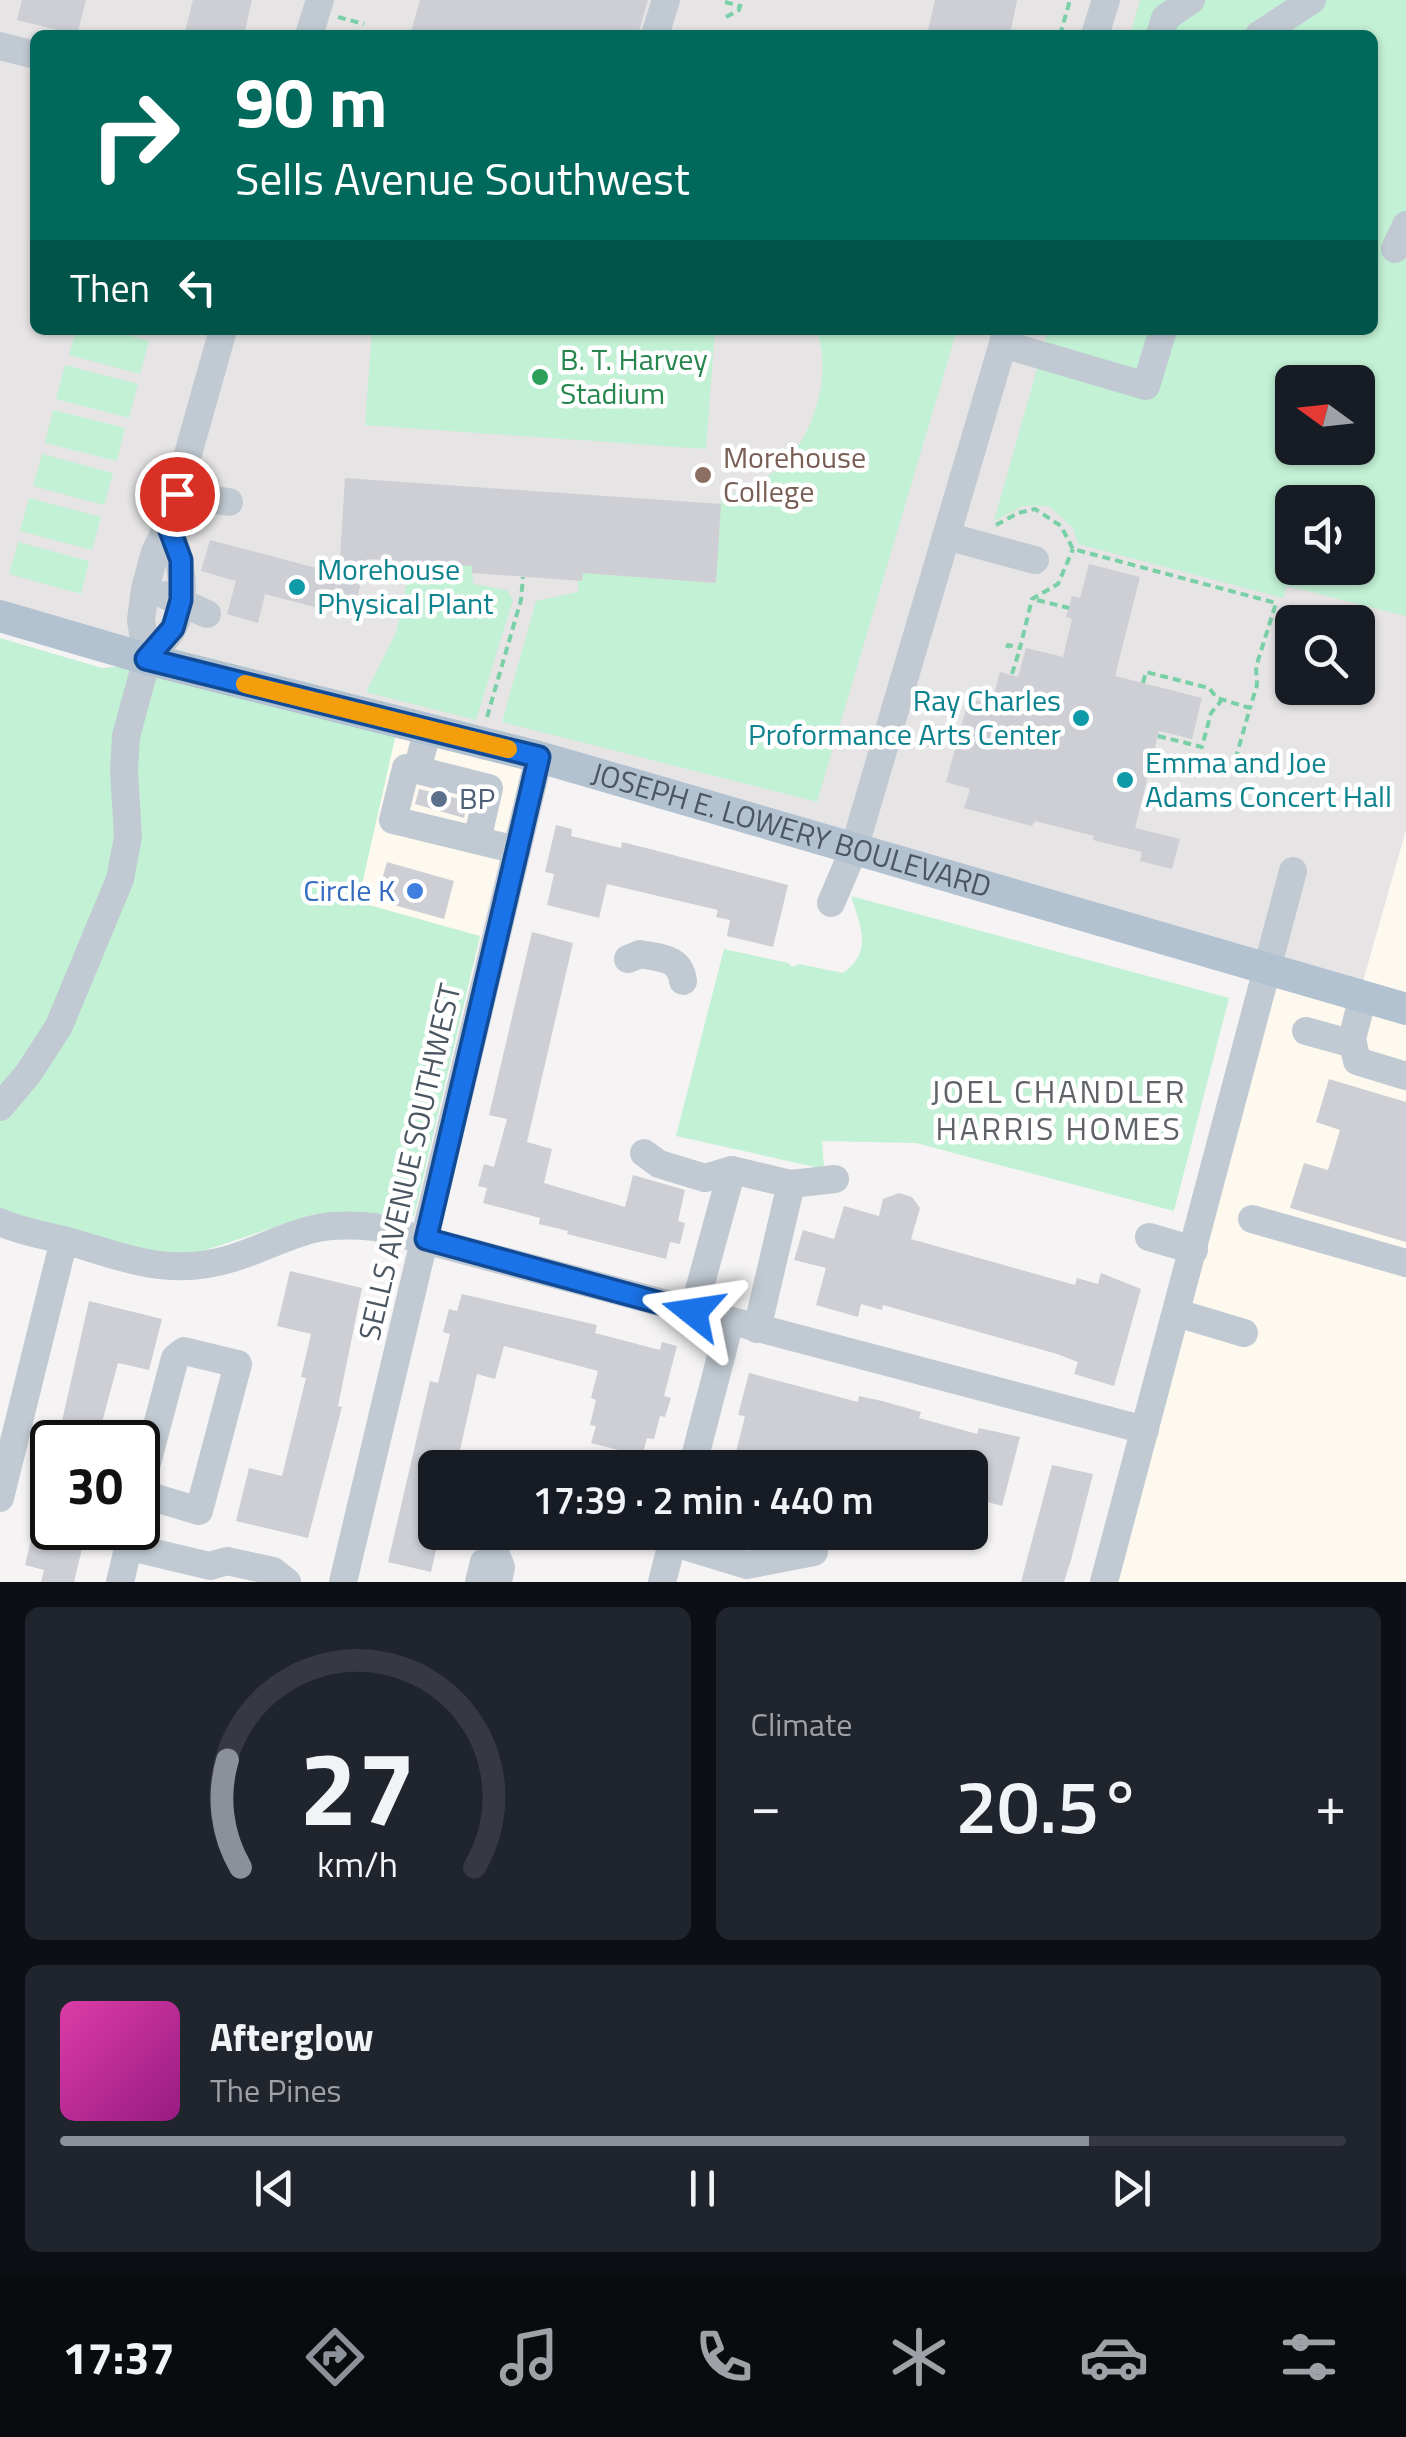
<!DOCTYPE html>
<html lang="en">
<head>
<meta charset="utf-8">
<style>
	body { margin:0; font-family:"Titillium Web",sans-serif; background:#20242c; color:#f1f3f6; height:100vh; display:flex; flex-direction:column; font-size:38px; white-space:nowrap }
	* { box-sizing:border-box; margin:0 }
	p { font-size:32px; color:#9ea1a6 }
	.icon { flex:none; width:55px; height:55px; fill:none; stroke:currentColor; stroke-width:2; stroke-linecap:round; stroke-linejoin:round }
	.map { position:relative; height:1582px; overflow:hidden }
	.panel { display:flex; flex-direction:column; gap:25px; padding:25px; background:#0d0f14; flex:1 }
	.panel>* { flex:none }
	.banner { position:absolute; left:30px; top:30px; width:1348px; height:305px; border-radius:15px; box-shadow:0 2px 8px #0004; background:#00695c; color:#fff; overflow:hidden }
	.needle { width:65px; rotate:285deg }
	.buttons { position:absolute; left:1275px; top:365px; display:grid; gap:20px }
	.buttons a { display:grid; place-items:center; width:100px; height:100px; border-radius:15px; background:#171b24; box-shadow:0 2px 8px #0004; font-size:50px }
	.speed { position:absolute; left:30px; top:1420px; display:flex; gap:20px; font-size:50px; font-weight:700; text-align:center }
	.speed>* { display:grid; place-content:center; width:130px; height:130px; border-radius:50%; background:#171b24; box-shadow:0 2px 8px #0004; line-height:1 }
	.speed .limit { border:5px solid #111; border-radius:15px; background:#fff; color:#111 }
	.pin { position:absolute; display:grid; place-items:center; width:85px; height:85px; color:#fff; margin:-42px; border:5px solid #fff; border-radius:50%; box-shadow:0 2px 10px #0007 }
	.me { position:absolute; width:110px; margin:-55px; rotate:285deg; stroke-linejoin:round; filter:drop-shadow(0 0 8px #0008) }
	.turn { display:flex; align-items:center; gap:35px; height:210px; padding:0 40px; font-size:45px }
	.turn .icon { width:130px; height:130px; stroke-width:2.5 }
	.turn b { display:block; font-size:70px; line-height:85px }
	.then { display:flex; align-items:center; height:95px; padding:0 40px; background:#0003; gap:20px; font-size:38px }
	.big { font-size:75px; font-weight:600; line-height:1.1 }
	.panel .tile { flex:1; display:flex; flex-direction:column; justify-content:center; gap:15px; min-width:0; padding:0 35px; border-radius:15px; background:#20242c }
	.panel .dial { align-items:center; gap:0 }
	.dial svg { height:260px; overflow:visible; fill:none; stroke:#363941; stroke-width:7; stroke-linecap:round; text-anchor:middle }
	.dial text { fill:#f1f3f6; stroke:none }
	.song { display:flex; align-items:center; gap:30px }
	.cover { width:120px; height:120px; border-radius:15px; background:linear-gradient(135deg,hsl(320 70% 55%),hsl(310 70% 35%)) }
	.played { height:10px; border-radius:5px; background:linear-gradient(90deg,#8c9099 80%,#363941 80%) }
	.keys { display:flex; justify-content:space-around; direction:ltr }
	.heat { display:flex; justify-content:space-between; align-items:center; font-size:55px; direction:ltr }
	.panel .tiles { flex:1; display:grid; gap:25px; grid-template-columns:1fr 1fr }
	.tile:last-child { grid-column:span 2 }
	.trip { position:absolute; left:418px; top:1450px; width:570px; height:100px; border-radius:15px; background:#171b24; box-shadow:0 2px 8px #0004; font-weight:600; line-height:100px; text-align:center }
	.menu { display:flex; height:160px; justify-content:space-around; align-items:center; background:#090b0e; color:#9ea1a6 }
	.menu .icon { width:70px; height:70px }
	.menu .current { color:#8c9099 }
	.menu b { font-size:45px; color:#f1f3f6 }
	.map>svg:first-child { display:block }
	.commercial { fill:#fdf9ef; fill-rule:evenodd }
	.education { fill:#e6e4e5; fill-rule:evenodd }
	.green { fill:#c3f1d5; fill-rule:evenodd }
	.building { fill:#cdcfd5 }
	.lines { fill:none; stroke-linecap:round; stroke-linejoin:round }
	.path { stroke:#7ad0a6; stroke-width:4; stroke-dasharray:8 5; stroke-linecap:butt }
	.minor { stroke:#c1cad2; stroke-width:28 }
	.major { stroke:#b3c2d1; stroke-width:32 }
	.route-casing { stroke:#114b97; stroke-width:25 }
	.route { stroke:#1a73e8; stroke-width:18 }
	.slow { stroke:#f59e0b; stroke-width:18 }
	.leisure-dot { fill:#2e9e5b; stroke:#fff; stroke-width:4 }
	.education-dot { fill:#8d6e63; stroke:#fff; stroke-width:4 }
	.culture-dot { fill:#0f9aa8; stroke:#fff; stroke-width:4 }
	.service-dot { fill:#5c6f8a; stroke:#fff; stroke-width:4 }
	.shop-dot { fill:#3f7fe0; stroke:#fff; stroke-width:4 }
	.labels { text-anchor:middle; stroke-width:9; stroke-linejoin:round; paint-order:stroke }
	.leisure-label { font-size:30px; fill:#27864d; stroke:#fff; text-anchor:start }
	.education-label { font-size:30px; fill:#785e54; stroke:#fff; text-anchor:start }
	.culture-label { font-size:30px; fill:#0d838f; stroke:#fff; text-anchor:start }
	.service-label { font-size:30px; fill:#4e5e75; stroke:#fff; text-anchor:start }
	.street-label { font-size:30px; fill:#4a5661; stroke:#fff }
	.shop-label { font-size:30px; fill:#366cbe; stroke:#fff; text-anchor:end }
	.neighbourhood-label { font-size:32px; letter-spacing:2.5px; fill:#5f6368; stroke:#fff }
</style>
</head>
<body>
<div class="map">
<svg width="1406" height="1582" viewBox="0 0 1406 1582">
	<rect width="100%" height="100%" fill="#f5f3f3"/>
	<!-- commercial -->
	<g class="commercial">
		<path d="M 1406,0 L 1406,1582 L 1092,1582 L 1265,975 L 1000,330 L 1372,330 L 1372,35 ZM 1292,382 L 1358,382 L 1358,448 L 1292,448 ZM 1292,502 L 1358,502 L 1358,568 L 1292,568 ZM 1292,622 L 1358,622 L 1358,688 L 1292,688 Z"/>
		<path d="M 396,734 L 522,768 L 480,936 L 358,902 Z"/>
	</g>
	<!-- education -->
	<path class="education" d="M 0,0 L 1406,0 L 1406,830 L 1362,985 L 0,613 ZM 35,35 L 1372,35 L 1372,330 L 35,330 ZM 1292,382 L 1358,382 L 1358,448 L 1292,448 ZM 1292,502 L 1358,502 L 1358,568 L 1292,568 ZM 1292,622 L 1358,622 L 1358,688 L 1292,688 Z"/>
	<!-- green -->
	<g class="green">
		<path d="M 1140,0 L 1406,0 L 1406,616 L 1287,586 L 1283,598 L 1078,544 L 1073,528 L 1049,506 L 1023,506 L 994,521 L 1048,330 L 1372,330 L 1372,35 L 1130,35 ZM 1292,382 L 1358,382 L 1358,448 L 1292,448 ZM 1292,502 L 1358,502 L 1358,568 L 1292,568 Z"/>
		<path d="M 76,330 L 109,330 L 149,341 L 140,374 L 69,355 Z"/>
		<path d="M 372,330 L 715,330 L 706,449 L 365,425 Z"/>
		<path d="M 816,330 L 957,330 L 817,802 L 502,722 L 536,601 L 578,592 L 578,581 L 582,581 L 583,573 L 716,583 L 721,500 C 739,491 762,482 778,469 C 813,440 834,373 816,330 Z"/>
		<path d="M 65,365 L 138,384 L 129,418 L 56,399 Z"/>
		<path d="M 53,410 L 125,428 L 117,461 L 45,443 Z"/>
		<path d="M 42,454 L 113,473 L 104,505 L 33,486 Z"/>
		<path d="M 29,498 L 101,517 L 92,550 L 20,531 Z"/>
		<path d="M 18,542 L 89,561 L 81,594 L 9,574 Z"/>
		<path d="M 411,562 L 472,566 L 473,584 L 507,590 L 513,600 L 476,720 L 366,692 L 396,633 Z"/>
		<path d="M 0,638 L 102,668 L 179,662 L 396,734 L 358,902 L 480,936 L 414,1216 L 314,1214 L 182,1258 L 0,1214 Z"/>
		<path d="M 851,896 L 1229,998 L 1174,1211 L 916,1143 L 822,1141 L 824,1169 L 676,1136 L 724,949 L 788,963 L 792,967 L 799,964 L 843,973 C 874,951 860,926 851,896 Z"/>
	</g>
	<!-- building -->
	<g class="building">
		<path d="M 22,0 L 86,0 L 77,35 L 17,20 Z"/>
		<path d="M 193,0 L 252,0 L 244,35 L 184,35 Z"/>
		<path d="M 420,0 L 648,0 L 638,35 L 410,35 Z"/>
		<path d="M 935,0 L 1017,0 L 1010,35 L 927,35 Z"/>
		<path d="M 345,478 L 721,504 L 716,583 L 583,573 L 582,581 L 472,573 L 472,566 L 367,559 L 352,617 L 265,594 L 258,623 L 227,614 L 236,581 L 201,571 L 210,540 L 339,574 Z"/>
		<path d="M 1089,564 L 1140,577 L 1115,676 L 1202,698 L 1192,739 L 1159,731 L 1135,828 L 1180,839 L 1172,869 L 1140,861 L 1142,852 L 1093,840 L 1094,836 L 1035,821 L 1032,826 L 964,808 L 970,789 L 946,782 L 969,698 L 991,705 L 1000,672 L 1018,677 L 1026,648 L 1063,657 L 1072,619 L 1066,617 L 1072,596 L 1080,598 Z"/>
		<path d="M 419,789 L 468,801 L 464,818 L 415,804 Z"/>
		<path d="M 556,825 L 572,829 L 571,836 L 621,848 L 622,842 L 650,849 L 788,885 L 773,947 L 727,936 L 730,920 L 716,917 L 718,910 L 607,884 L 599,918 L 547,905 L 554,874 L 545,872 Z"/>
		<path d="M 387,862 L 454,881 L 444,919 L 376,900 Z"/>
		<path d="M 532,932 L 573,943 L 527,1142 L 552,1149 L 544,1183 L 625,1207 L 633,1175 L 685,1190 L 678,1221 L 685,1223 L 680,1244 L 670,1242 L 666,1259 L 567,1234 L 568,1231 L 539,1224 L 540,1218 L 483,1203 L 487,1188 L 478,1186 L 484,1164 L 494,1167 L 507,1119 L 489,1115 Z"/>
		<path d="M 1329,1079 L 1406,1102 L 1406,1242 L 1290,1208 L 1304,1163 L 1328,1170 L 1340,1130 L 1316,1122 Z"/>
		<path d="M 899,1193 L 912,1197 L 920,1208 L 911,1239 L 1075,1285 L 1077,1278 L 1098,1284 L 1101,1273 L 1141,1289 L 1114,1386 L 1074,1374 L 1078,1362 L 1057,1354 L 883,1305 L 882,1310 L 861,1304 L 858,1317 L 816,1305 L 826,1268 L 794,1260 L 803,1230 L 834,1239 L 844,1206 L 879,1216 L 883,1199 Z"/>
		<path d="M 290,1271 L 362,1288 L 338,1406 L 342,1407 L 308,1538 L 236,1521 L 249,1468 L 282,1476 L 306,1378 L 301,1377 L 311,1334 L 277,1326 Z"/>
		<path d="M 462,1294 L 597,1325 L 595,1333 L 660,1350 L 662,1342 L 677,1346 L 664,1396 L 671,1398 L 665,1417 L 660,1416 L 654,1439 L 647,1438 L 642,1456 L 591,1443 L 596,1426 L 590,1425 L 596,1400 L 591,1398 L 598,1371 L 504,1346 L 495,1379 L 477,1374 L 456,1468 L 435,1468 L 435,1532 L 440,1532 L 431,1572 L 388,1562 L 430,1381 L 438,1383 L 450,1334 L 443,1332 L 449,1309 L 457,1311 Z"/>
		<path d="M 89,1301 L 162,1319 L 149,1370 L 118,1363 L 97,1441 L 60,1430 Z"/>
		<path d="M 749,1373 L 858,1402 L 859,1396 L 882,1401 L 921,1412 L 919,1418 L 977,1434 L 979,1428 L 1020,1437 L 1002,1506 L 970,1497 L 970,1468 L 855,1468 L 799,1452 L 797,1456 L 791,1454 L 787,1468 L 732,1468 L 745,1416 L 738,1415 Z"/>
		<path d="M 1052,1465 L 1093,1474 L 1071,1560 L 1064,1582 L 1021,1582 Z"/>
		<path d="M 46,1478 L 52,1479 L 52,1528 L 87,1528 L 74,1582 L 41,1582 L 44,1570 L 25,1565 Z"/>
	</g>
	<g class="lines">
		<!-- path -->
		<g class="path">
			<path d="M 725,2 L 739,6"/>
			<path d="M 338,17 L 364,24"/>
			<path d="M 726,17 L 739,10 L 742,0"/>
			<path d="M 1060,35 L 1070,0"/>
			<path d="M 996,525 L 1018,513 L 1035,509 L 1061,526 L 1073,549 L 1276,603 L 1256,667 L 1257,685 L 1250,708"/>
			<path d="M 1037,600 L 1069,608"/>
			<path d="M 1007,648 L 1008,645 L 1020,648 L 1032,599 L 1058,584 L 1073,549"/>
			<path d="M 1012,674 L 1020,648"/>
			<path d="M 1143,683 L 1146,672 L 1209,688 L 1217,698 L 1250,708 L 1233,768"/>
			<path d="M 487,717 L 521,600 L 523,577"/>
			<path d="M 1158,736 L 1202,747 L 1211,713 L 1221,701"/>
		</g>
		<!-- minor -->
		<g class="minor">
			<path d="M 309,35 L 320,0"/>
			<path d="M 655,35 L 666,0"/>
			<path d="M 1095,35 L 1106,0"/>
			<path d="M 1160,35 L 1165,18 L 1191,0"/>
			<path d="M 1259,35 L 1312,0"/>
			<path d="M 0,46 L 35,55"/>
			<path d="M 1395,249 L 1406,225"/>
			<path d="M 1003,344 L 1146,386 L 1163,330"/>
			<path d="M 177,495 L 229,502"/>
			<path d="M 946,536 L 1035,560"/>
			<path d="M 165,595 L 207,614"/>
			<path d="M 147,659 C 155,650 167,639 173,628 C 190,596 180,556 168,525"/>
			<path d="M 428,729 L 417,770 L 406,768 L 393,820 L 517,850"/>
			<path d="M 417,770 L 489,788 L 477,840"/>
			<path d="M 831,903 L 854,849 L 1007,330"/>
			<path d="M 628,959 L 640,954 C 660,958 680,957 683,981"/>
			<path d="M 1363,996 L 1352,1039 L 1357,1061 L 1406,1076"/>
			<path d="M 1306,1031 L 1353,1044"/>
			<path d="M 0,1107 L 28,1074 L 59,1026 L 120,879 L 128,837 L 124,771 L 126,736 L 147,659 L 141,620 L 145,589 L 155,552 L 168,525 L 223,330"/>
			<path d="M 644,1153 L 659,1164 L 705,1178 L 732,1170"/>
			<path d="M 791,1184 L 835,1179"/>
			<path d="M 1252,1219 L 1406,1263"/>
			<path d="M 0,1222 C 22,1232 44,1235 67,1241 C 127,1258 170,1278 233,1258 C 294,1238 305,1220 375,1227 L 1145,1430"/>
			<path d="M 1149,1237 L 1194,1250"/>
			<path d="M 693,1312 L 732,1170 L 791,1184 L 757,1329"/>
			<path d="M 1177,1313 L 1244,1333"/>
			<path d="M 692,1468 L 730,1322"/>
			<path d="M 0,1498 L 64,1240"/>
			<path d="M 138,1501 L 139,1493 L 175,1358 L 184,1351 L 238,1364 L 199,1511 L 139,1493"/>
			<path d="M 672,1542 L 747,1565 L 814,1552"/>
			<path d="M 130,1547 L 210,1566 L 227,1561 L 273,1571 L 287,1582"/>
			<path d="M 120,1582 L 133,1528"/>
			<path d="M 343,1582 L 539,757"/>
			<path d="M 479,1582 L 484,1562 L 496,1555 L 501,1567 L 498,1582"/>
			<path d="M 662,1582 L 675,1532"/>
			<path d="M 1104,1582 L 1293,871"/>
		</g>
		<!-- major -->
		<path class="major" id="s1" d="M 0,616 L 147,659 L 539,757 L 1406,1009"/>
	</g>
	<g class="lines">
		<defs>
			<path id="route" d="M 177,494 L 168,525 L 181,560 L 181,600 L 173,628 L 146,659 L 539,757 L 426,1239 L 693,1312"/>
		</defs>
		<!-- route casing -->
		<use href="#route" class="route-casing"/>
		<!-- route -->
		<use href="#route" class="route"/>
		<!-- slow -->
		<path class="slow" d="M 245,684 L 508,749"/>
	</g>
	<!-- markers -->
	<circle class="leisure-dot" cx="540" cy="377" r="10"/>
	<circle class="education-dot" cx="703" cy="475" r="10"/>
	<g class="culture-dot">
		<circle cx="297" cy="587" r="10"/>
		<circle cx="1081" cy="718" r="10"/>
		<circle cx="1125" cy="780" r="10"/>
	</g>
	<circle class="service-dot" cx="439" cy="799" r="10"/>
	<circle class="shop-dot" cx="415" cy="891" r="10"/>
	<g class="labels">
		<!-- leisure labels -->
		<g class="leisure-label">
			<text x="560" y="370">B. T. Harvey<tspan x="560" dy="34">Stadium</tspan></text>
		</g>
		<!-- education labels -->
		<g class="education-label">
			<text x="723" y="468">Morehouse<tspan x="723" dy="34">College</tspan></text>
		</g>
		<!-- culture labels -->
		<g class="culture-label">
			<text x="317" y="580">Morehouse<tspan x="317" dy="34">Physical Plant</tspan></text>
			<text x="1061" y="711" text-anchor="end">Ray Charles<tspan x="1061" dy="34">Proformance Arts Center</tspan></text>
			<text x="1145" y="773">Emma and Joe<tspan x="1145" dy="34">Adams Concert Hall</tspan></text>
		</g>
		<!-- service labels -->
		<g class="service-label">
			<text x="459" y="809">BP</text>
		</g>
		<!-- street labels -->
		<g class="street-label">
			<text dy="10" stroke="none"><textPath href="#s1" startOffset="820">JOSEPH E. LOWERY BOULEVARD</textPath></text>
			<text transform="translate(410 1162) rotate(-77)" y="10">SELLS AVENUE SOUTHWEST</text>
		</g>
		<!-- shop labels -->
		<g class="shop-label">
			<text x="395" y="901">Circle K</text>
		</g>
		<!-- neighbourhood labels -->
		<g class="neighbourhood-label">
			<text x="1059" y="1103">JOEL CHANDLER<tspan x="1059" dy="37">HARRIS HOMES</tspan></text>
		</g>
	</g>
</svg>
<div class="buttons">
<a><svg class="needle" viewBox="-14 -14 28 28"><path d="M0-13l5 13h-10z" fill="#e53935"/><path d="M0 13l5-13h-10z" fill="#9ea1a6"/></svg></a>
<a><svg class="icon" aria-label="sound" viewBox="0 0 24 24"><path d="M4 9h4l5-4v14l-5-4H4zM17 9q2 3 0 6"/></svg></a>
<a><svg class="icon" aria-label="search" viewBox="0 0 24 24"><circle cx="10" cy="10" r="6"/><path d="M15 15l6 6"/></svg></a>
</div>
<div class="speed"><div class="limit">30</div></div>
<div class="pin" style="left:177px;top:494px;background:#d93025"><svg class="icon" aria-label="arrive" viewBox="0 0 24 24"><path d="M6 21V4h12l-3 4 3 4H6"/></svg></div>
<svg class="me" style="left:693px;top:1312px" viewBox="-20 -20 40 40"><path d="M0-17L14 15 0 8-14 15z" fill="#1a73e8" stroke="#fff" stroke-width="4"/></svg>
<div class="trip">17:39 · 2 min · 440 m</div>
<div class="banner">
<div class="turn"><svg class="icon" aria-label="right" viewBox="0 0 24 24"><path d="M7 20v-9h11M14 6l5 5-5 5"/></svg><div><b>90 m</b>Sells Avenue Southwest</div></div>
<div class="then">Then<svg class="icon" aria-label="left" viewBox="0 0 24 24"><path d="M17 20v-9H6M10 6l-5 5 5 5"/></svg></div>
</div>
</div>
<section class="panel">
<div class="tiles">
<div class="tile dial"><svg viewBox="0 0 100 80">
<path d="M14 69A42 42 0 1 1 86 69"/>
<path d="M14 69A42 42 0 0 1 10 36" stroke="#8c9099"/>
<text x="50" y="56" font-size="32" font-weight="700">27</text>
<text x="50" y="72" font-size="11">km/h</text>
</svg></div>
<div class="tile"><p>Climate</p>
<div class="heat"><a>−</a><b class="big">20.5°</b><a>+</a></div>
</div>
<div class="tile">
<div class="song"><i class="cover"></i><div><b>Afterglow</b><p>The Pines</p></div></div>
<div class="played"></div>
<div class="keys"><svg class="icon" aria-label="previous" viewBox="0 0 24 24"><path d="M18 5L8 12l10 7zM5 5v14"/></svg><svg class="icon" aria-label="pause" viewBox="0 0 24 24"><path d="M8 5v14M16 5v14"/></svg><svg class="icon" aria-label="next" viewBox="0 0 24 24"><path d="M6 5l10 7-10 7zM19 5v14"/></svg></div>
</div>
</div>
</section>
<nav class="menu">
<b>17:37</b>
<svg class="icon current" aria-label="directions" viewBox="0 0 24 24"><path d="M12 3l9 9-9 9-9-9zM9 14v-3h6M13 9l2 2-2 2"/></svg>
<svg class="icon" aria-label="music" viewBox="0 0 24 24"><path d="M9 18V5l10-2v13"/><circle cx="6" cy="18" r="3"/><circle cx="16" cy="16" r="3"/></svg>
<svg class="icon" aria-label="phone" viewBox="0 0 24 24"><path d="M5 4h4l2 5-3 2q2 4 5 5l2-3 5 2v4C11 20 4 13 5 4z"/></svg>
<svg class="icon" aria-label="climate" viewBox="0 0 24 24"><path d="M12 3v18M4 7l16 10M4 17L20 7"/></svg>
<svg class="icon" aria-label="car" viewBox="0 0 24 24"><path d="M5 17H2v-5l4-1 3-4h7l3 4 3 1v5h-3M9 17h6M6 11h13"/><circle cx="7" cy="17" r="2"/><circle cx="17" cy="17" r="2"/></svg>
<svg class="icon" aria-label="filters" viewBox="0 0 24 24"><path d="M4 7h16M4 17h16"/><circle cx="9" cy="7" r="2"/><circle cx="15" cy="17" r="2"/></svg>
</nav>
</body>
</html>
